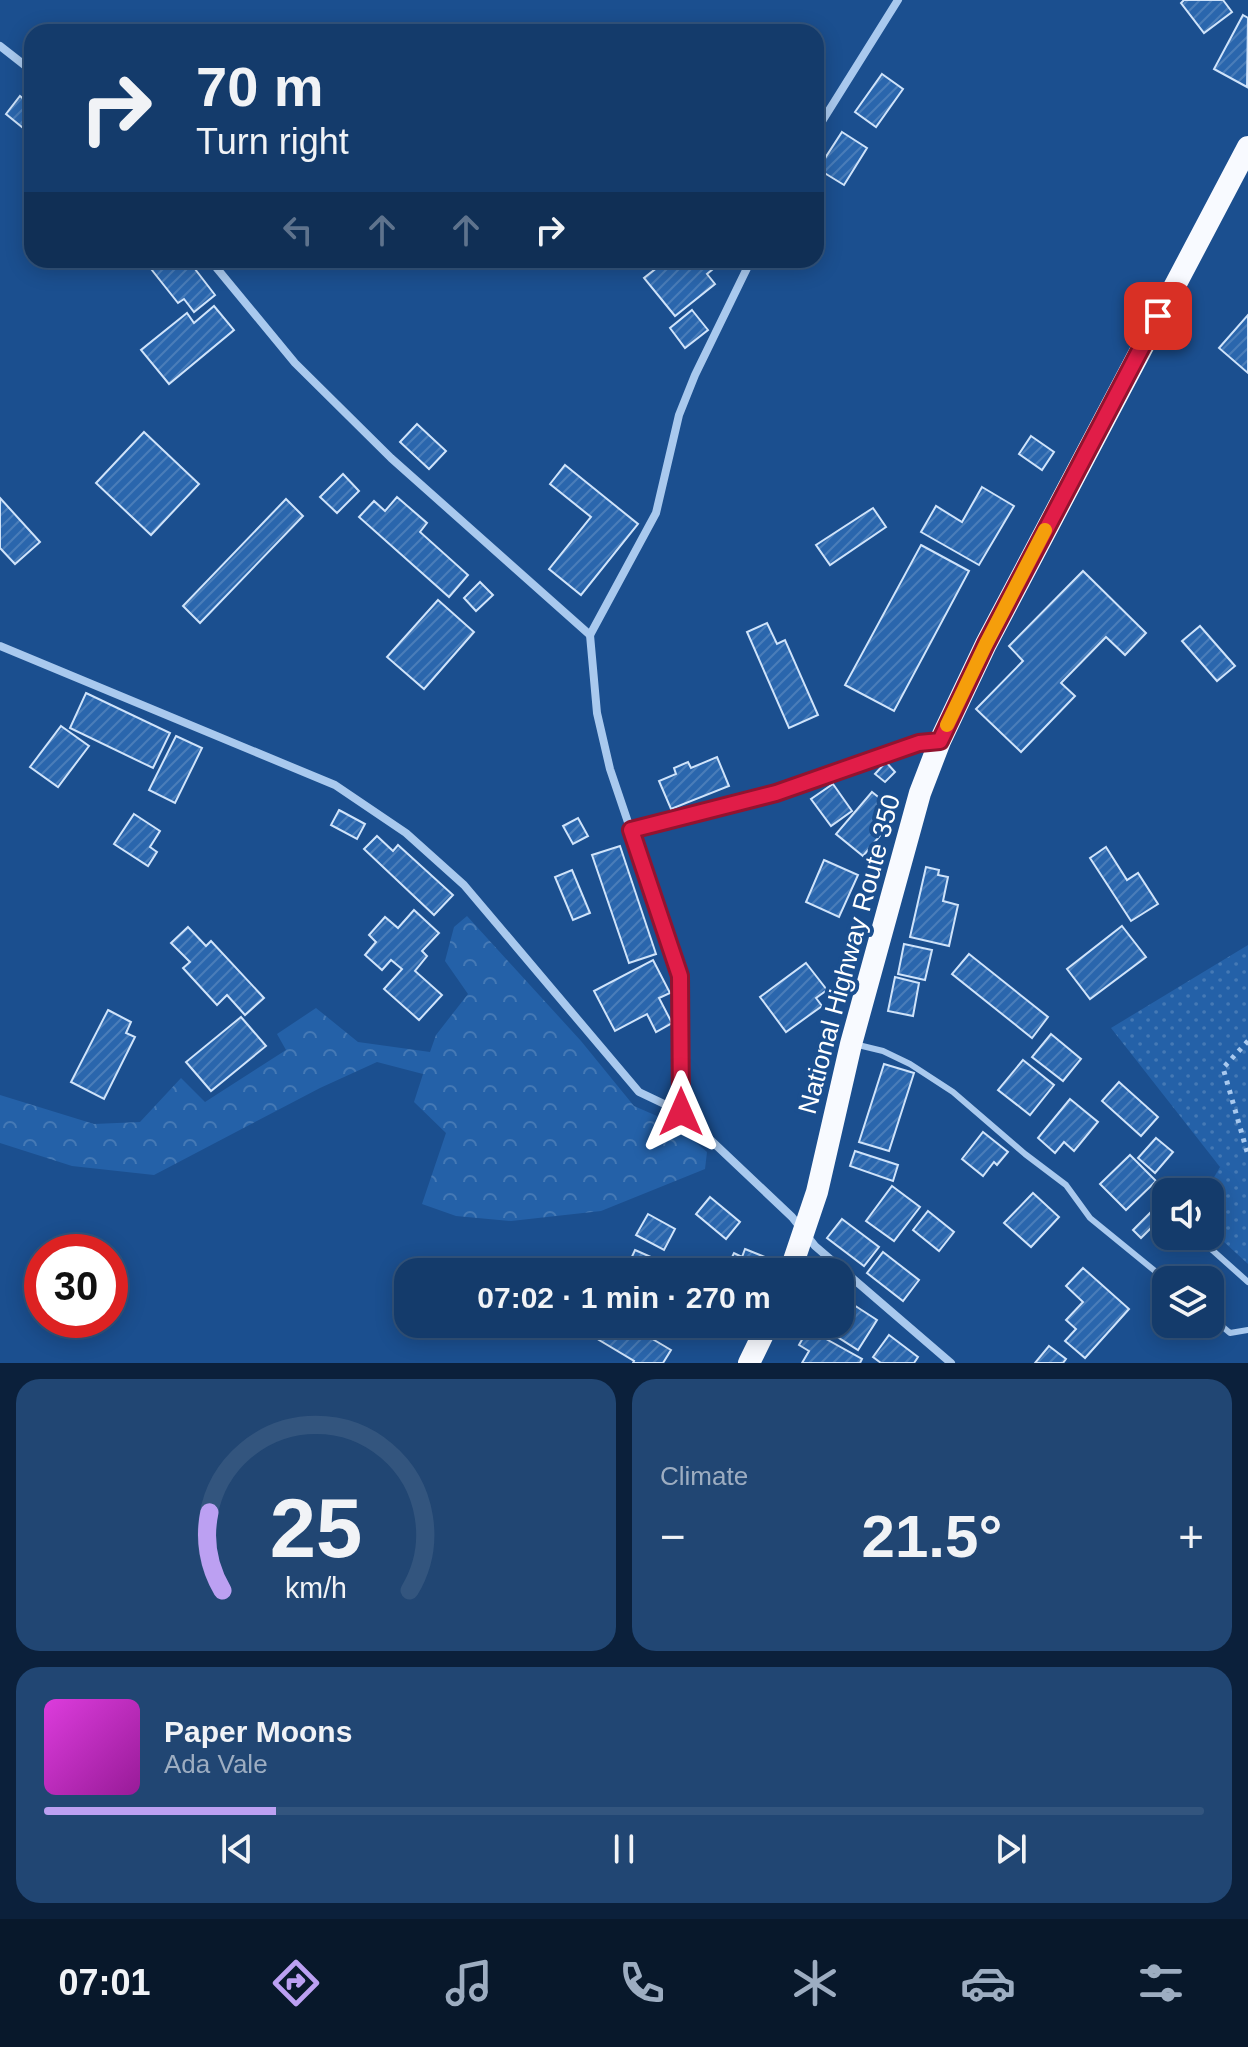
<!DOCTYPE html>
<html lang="en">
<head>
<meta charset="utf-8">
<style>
	body { margin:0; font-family:Arial,sans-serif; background:#214673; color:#f1f3f6; height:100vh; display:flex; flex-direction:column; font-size:30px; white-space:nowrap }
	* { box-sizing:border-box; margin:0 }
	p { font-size:26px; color:#9dadc1 }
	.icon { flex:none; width:44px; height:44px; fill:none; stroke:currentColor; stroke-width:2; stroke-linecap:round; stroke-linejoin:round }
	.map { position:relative; height:1363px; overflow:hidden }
	.drawer { display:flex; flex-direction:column; gap:16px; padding:16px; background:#0b203b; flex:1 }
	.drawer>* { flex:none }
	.banner { position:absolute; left:24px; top:24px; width:800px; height:244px; border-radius:24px; box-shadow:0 4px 20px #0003,0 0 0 2px #33557e; background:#143b6b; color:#f1f3f6; overflow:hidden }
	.tools { position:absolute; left:1152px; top:1178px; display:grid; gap:16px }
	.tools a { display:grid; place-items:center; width:72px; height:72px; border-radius:16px; background:#143b6b; box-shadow:0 4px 20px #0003,0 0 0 2px #33557e; font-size:40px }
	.speed { position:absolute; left:24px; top:1234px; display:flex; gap:16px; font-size:40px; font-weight:700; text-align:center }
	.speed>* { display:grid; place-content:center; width:104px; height:104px; border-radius:50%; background:#143b6b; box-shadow:0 4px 20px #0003,0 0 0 2px #33557e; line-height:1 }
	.speed .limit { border:12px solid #d22; background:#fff; color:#111 }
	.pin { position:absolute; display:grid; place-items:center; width:68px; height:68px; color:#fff; margin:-34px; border-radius:16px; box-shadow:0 4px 12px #0006 }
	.me { position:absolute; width:88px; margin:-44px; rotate:0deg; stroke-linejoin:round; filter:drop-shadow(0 0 6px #0008) }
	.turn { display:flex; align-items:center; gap:28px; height:168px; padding:0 40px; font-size:36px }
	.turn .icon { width:104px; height:104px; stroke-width:2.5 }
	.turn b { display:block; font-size:56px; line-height:68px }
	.lanes { display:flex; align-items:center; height:76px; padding:0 40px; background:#0003; justify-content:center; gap:40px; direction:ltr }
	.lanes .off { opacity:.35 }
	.big { font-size:60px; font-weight:700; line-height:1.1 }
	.drawer .card { flex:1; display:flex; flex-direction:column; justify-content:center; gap:12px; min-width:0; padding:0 28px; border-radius:24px; background:#214673 }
	.drawer .dial { align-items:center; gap:0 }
	.dial svg { height:208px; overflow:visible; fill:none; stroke:#33557e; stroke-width:7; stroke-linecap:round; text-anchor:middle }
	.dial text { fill:#f1f3f6; stroke:none }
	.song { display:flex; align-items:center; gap:24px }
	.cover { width:96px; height:96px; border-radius:12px; background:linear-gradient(135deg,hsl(300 70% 55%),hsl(300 70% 35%)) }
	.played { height:8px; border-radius:4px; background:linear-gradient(90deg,#bca0f2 20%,#33557e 20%) }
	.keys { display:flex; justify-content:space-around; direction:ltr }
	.heat { display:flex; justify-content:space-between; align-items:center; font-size:44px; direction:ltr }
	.drawer .tiles { flex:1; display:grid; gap:16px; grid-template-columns:1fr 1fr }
	.card:last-child { grid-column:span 2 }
	.trip { position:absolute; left:394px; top:1258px; width:460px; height:80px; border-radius:24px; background:#143b6b; box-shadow:0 4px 20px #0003,0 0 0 2px #33557e; font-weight:700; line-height:80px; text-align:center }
	.tabs { display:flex; height:128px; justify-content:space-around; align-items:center; background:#08182b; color:#9dadc1 }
	.tabs .icon { width:56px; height:56px }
	.tabs .current { color:#bca0f2 }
	.tabs b { font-size:36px; color:#f1f3f6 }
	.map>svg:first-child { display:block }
	.forest { fill:url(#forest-crowns) }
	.park { fill:url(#park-dots) }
	.building { fill:url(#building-hatch); stroke:#cfe3fa; stroke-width:2 }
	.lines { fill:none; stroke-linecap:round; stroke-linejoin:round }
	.path { stroke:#a9c9ee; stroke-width:5; stroke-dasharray:4 6; stroke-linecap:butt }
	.service { stroke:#a9c9ee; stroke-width:6 }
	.minor { stroke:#a9c9ee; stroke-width:8 }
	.trunk { stroke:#f8faff; stroke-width:22 }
	.route-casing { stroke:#92132f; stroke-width:20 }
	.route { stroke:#e11d48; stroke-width:14 }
	.slow { stroke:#f59e0b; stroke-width:14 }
	.labels { text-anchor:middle; stroke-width:8; stroke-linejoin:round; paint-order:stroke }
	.street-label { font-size:26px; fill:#fff; stroke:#1b4f8f }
</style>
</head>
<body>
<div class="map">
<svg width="1248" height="1363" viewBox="0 0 1248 1363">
	<defs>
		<pattern id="forest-crowns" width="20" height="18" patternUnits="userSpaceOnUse" patternTransform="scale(2)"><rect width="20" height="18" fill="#2461a8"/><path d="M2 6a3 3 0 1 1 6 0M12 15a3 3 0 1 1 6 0" fill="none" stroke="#4579b5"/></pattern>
		<pattern id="park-dots" width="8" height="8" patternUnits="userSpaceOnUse" patternTransform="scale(2)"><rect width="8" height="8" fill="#2461a8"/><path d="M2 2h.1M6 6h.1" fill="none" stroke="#4579b5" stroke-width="1.8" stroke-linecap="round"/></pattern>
		<pattern id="building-hatch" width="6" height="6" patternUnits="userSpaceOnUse" patternTransform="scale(2)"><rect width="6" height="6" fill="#2a66ad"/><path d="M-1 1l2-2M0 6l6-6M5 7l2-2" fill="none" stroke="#4a7db9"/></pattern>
	</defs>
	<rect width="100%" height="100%" fill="#1b4f8f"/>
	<!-- forest -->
	<path class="forest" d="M 467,916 L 581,1041 L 634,1106 L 673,1123 L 707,1152 L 705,1169 L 601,1211 L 511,1221 L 456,1216 L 422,1204 L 446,1133 L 414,1102 L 423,1074 L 377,1062 L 320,1088 L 154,1175 L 72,1166 L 0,1143 L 0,1095 L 94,1124 L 140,1122 L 181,1078 L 205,1102 L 286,1050 L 277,1034 L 316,1008 L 358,1042 L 430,1052 L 436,1035 L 468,994 L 445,961 L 454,927 Z"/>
	<!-- park -->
	<path class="park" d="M 1248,945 L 1248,1264 L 1210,1229 L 1210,1216 L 1216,1207 L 1210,1197 L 1210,1192 L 1206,1191 L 1220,1167 L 1111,1028 Z"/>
	<!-- building -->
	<g class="building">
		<path d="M 1184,0 L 1223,0 L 1232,12 L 1204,33 L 1181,3 Z"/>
		<path d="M 1243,15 L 1248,18 L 1247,87 L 1214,69 Z"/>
		<path d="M 882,74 L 903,89 L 876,127 L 855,112 Z"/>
		<path d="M 20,96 L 32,106 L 32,143 L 24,136 L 28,132 L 6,114 Z"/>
		<path d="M 842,132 L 867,148 L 844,185 L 818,169 Z"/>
		<path d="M 144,260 L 188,260 L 215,295 L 194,312 L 184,299 L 178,303 Z"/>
		<path d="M 667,260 L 724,260 L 707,274 L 715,284 L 675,316 L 644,278 Z"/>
		<path d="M 214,306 L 234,330 L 169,384 L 141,350 L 187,313 L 194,323 Z"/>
		<path d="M 692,310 L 708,330 L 685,348 L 670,328 Z"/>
		<path d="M 1248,315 L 1248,373 L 1219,348 Z"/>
		<path d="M 417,424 L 446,451 L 429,469 L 400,442 Z"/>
		<path d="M 144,432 L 199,484 L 151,535 L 96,483 Z"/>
		<path d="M 1031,436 L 1054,452 L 1042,470 L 1019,454 Z"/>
		<path d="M 565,465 L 638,524 L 581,595 L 549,569 L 591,517 L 550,484 Z"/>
		<path d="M 343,474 L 359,491 L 337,513 L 320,497 Z"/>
		<path d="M 982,487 L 1014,506 L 979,565 L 921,532 L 936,506 L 962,522 Z"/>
		<path d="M 397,497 L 427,523 L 420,532 L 468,575 L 449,597 L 359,517 L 374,501 L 385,511 Z"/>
		<path d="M 0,498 L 40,542 L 15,564 L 0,548 Z"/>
		<path d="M 286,499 L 303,516 L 200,623 L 183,606 Z"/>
		<path d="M 873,508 L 886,527 L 830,565 L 816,545 Z"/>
		<path d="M 921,545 L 969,571 L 894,711 L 845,685 Z"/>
		<path d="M 1083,571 L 1146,633 L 1125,655 L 1106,637 L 1061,683 L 1075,696 L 1021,752 L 976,709 L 1023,661 L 1009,646 Z"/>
		<path d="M 480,582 L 493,595 L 476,611 L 464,598 Z"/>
		<path d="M 438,600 L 474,632 L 424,689 L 387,657 Z"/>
		<path d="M 767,623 L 777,644 L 785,640 L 818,715 L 789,728 L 747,632 Z"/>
		<path d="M 1200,626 L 1235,666 L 1217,681 L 1182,641 Z"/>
		<path d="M 86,693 L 170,733 L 153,768 L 70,728 Z"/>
		<path d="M 61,726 L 89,746 L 58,787 L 30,767 Z"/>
		<path d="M 176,736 L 202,748 L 175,803 L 149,790 Z"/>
		<path d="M 717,757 L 729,786 L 671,809 L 659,781 L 676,774 L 674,768 L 688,762 L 691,768 Z"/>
		<path d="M 886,762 L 895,772 L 885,782 L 875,774 Z"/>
		<path d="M 833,784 L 852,811 L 831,826 L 811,799 Z"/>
		<path d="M 872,792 L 892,808 L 877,826 L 884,831 L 863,856 L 836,834 Z"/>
		<path d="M 339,810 L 365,824 L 357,839 L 331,825 Z"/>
		<path d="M 134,814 L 160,831 L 150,847 L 157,852 L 148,866 L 114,844 Z"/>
		<path d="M 578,818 L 588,836 L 573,844 L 563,826 Z"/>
		<path d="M 377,836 L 393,851 L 398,845 L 453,895 L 434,915 L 364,849 Z"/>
		<path d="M 620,846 L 656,954 L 629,963 L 592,855 Z"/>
		<path d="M 1106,847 L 1127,880 L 1138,873 L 1158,904 L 1131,921 L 1090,858 Z"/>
		<path d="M 824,860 L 858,875 L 839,917 L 806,902 Z"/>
		<path d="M 926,867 L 939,870 L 938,875 L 948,877 L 943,901 L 958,905 L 949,946 L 910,937 Z"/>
		<path d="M 572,870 L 590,913 L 573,920 L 555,877 Z"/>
		<path d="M 414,910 L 439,933 L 422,951 L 427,956 L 415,971 L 442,995 L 419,1020 L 384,989 L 402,969 L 391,960 L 382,970 L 365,955 L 376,942 L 369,935 L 385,917 L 398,928 Z"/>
		<path d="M 1122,926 L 1146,957 L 1090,999 L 1067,969 Z"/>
		<path d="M 188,927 L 206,946 L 211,941 L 264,998 L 245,1015 L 227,995 L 217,1005 L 183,968 L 190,962 L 171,943 Z"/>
		<path d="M 904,944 L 932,950 L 925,980 L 898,974 Z"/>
		<path d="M 969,954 L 1048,1017 L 1032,1038 L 952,974 Z"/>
		<path d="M 653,960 L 670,993 L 659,998 L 672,1023 L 656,1032 L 647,1014 L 615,1031 L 594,991 Z"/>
		<path d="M 806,963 L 827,990 L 816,998 L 822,1006 L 786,1032 L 760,997 Z"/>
		<path d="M 895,977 L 919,983 L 913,1016 L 888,1011 Z"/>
		<path d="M 108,1010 L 131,1022 L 126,1033 L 135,1037 L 104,1099 L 71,1082 Z"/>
		<path d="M 241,1017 L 266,1046 L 211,1091 L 186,1062 Z"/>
		<path d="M 1051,1034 L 1081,1059 L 1063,1081 L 1032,1057 Z"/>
		<path d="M 1023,1060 L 1054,1085 L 1030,1115 L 998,1090 Z"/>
		<path d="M 884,1064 L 914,1073 L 889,1151 L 859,1142 Z"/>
		<path d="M 1119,1082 L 1158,1117 L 1141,1136 L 1102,1101 Z"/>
		<path d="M 1070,1099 L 1098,1122 L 1074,1151 L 1064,1142 L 1055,1153 L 1038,1138 Z"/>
		<path d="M 983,1132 L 1008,1152 L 997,1165 L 994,1162 L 983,1176 L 962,1159 Z"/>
		<path d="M 1156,1138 L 1173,1152 L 1155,1173 L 1138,1158 Z"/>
		<path d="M 855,1151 L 898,1165 L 893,1181 L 850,1166 Z"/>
		<path d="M 1130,1155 L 1156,1181 L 1126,1210 L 1100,1184 Z"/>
		<path d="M 892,1186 L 920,1207 L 894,1241 L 866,1221 Z"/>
		<path d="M 1033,1193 L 1059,1217 L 1031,1247 L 1004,1223 Z"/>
		<path d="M 710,1197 L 740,1222 L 726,1239 L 696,1214 Z"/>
		<path d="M 928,1211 L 954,1232 L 939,1251 L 913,1230 Z"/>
		<path d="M 1150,1213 L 1158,1221 L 1141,1238 L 1133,1230 Z"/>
		<path d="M 648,1214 L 675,1229 L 664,1250 L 636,1235 Z"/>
		<path d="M 842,1219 L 879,1247 L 864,1266 L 827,1238 Z"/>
		<path d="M 745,1249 L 770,1259 L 764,1272 L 725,1272 L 734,1253 L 742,1257 Z"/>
		<path d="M 635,1250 L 660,1261 L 655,1272 L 625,1272 Z"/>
		<path d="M 883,1252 L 919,1280 L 903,1301 L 867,1273 Z"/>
		<path d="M 1083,1268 L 1129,1309 L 1085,1358 L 1065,1341 L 1076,1329 L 1066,1320 L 1083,1302 L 1066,1286 Z"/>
		<path d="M 840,1296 L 877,1320 L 858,1350 L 817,1324 L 840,1324 Z"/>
		<path d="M 602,1324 L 627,1324 L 671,1350 L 663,1363 L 633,1363 L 634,1361 L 594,1337 Z"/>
		<path d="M 698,1324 L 736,1324 L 731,1337 Z"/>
		<path d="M 808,1329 L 862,1359 L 860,1363 L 802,1363 L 809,1351 L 799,1345 Z"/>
		<path d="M 889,1335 L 918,1357 L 914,1363 L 881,1363 L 873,1357 Z"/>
		<path d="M 1049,1346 L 1066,1359 L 1063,1363 L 1035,1363 Z"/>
	</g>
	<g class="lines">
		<!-- path -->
		<path class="path" d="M 1248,1041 L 1223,1068 L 1248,1155"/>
		<!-- service -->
		<g class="service">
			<path d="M 854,1044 L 883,1051 L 910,1064 L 953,1092 L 1025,1154 L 1066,1185 L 1090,1218 L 1166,1280"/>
			<path d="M 1201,1240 L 1248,1282"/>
			<path d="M 1210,1316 L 1230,1333 L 1248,1330"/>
		</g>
		<!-- minor -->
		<g class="minor">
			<path d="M 0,46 L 32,71"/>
			<path d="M 816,131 L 898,0"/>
			<path d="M 210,260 L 295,363 L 391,458 L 590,635"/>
			<path d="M 0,646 L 335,785 L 406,833 L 464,885 L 639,1092 L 681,1112 L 792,1217 L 815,1246 L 951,1363"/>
			<path d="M 631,830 L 776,793 L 919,743 L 939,741"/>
			<path d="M 681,1112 L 680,976 L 610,769 L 597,713 L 590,635 L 656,513 L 679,415 L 695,375 L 751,260"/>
		</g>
		<!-- trunk -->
		<g class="trunk">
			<path d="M 790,1272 L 817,1192 L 851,1044 L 920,793 L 940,741 L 986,644 L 1248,147"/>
			<path d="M 749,1363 L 768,1324"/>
		</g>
	</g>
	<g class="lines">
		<defs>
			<path id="route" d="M 681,1112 L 680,976 L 631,830 L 776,793 L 919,743 L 940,741 L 986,644 L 1158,316"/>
		</defs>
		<!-- route casing -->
		<use href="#route" class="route-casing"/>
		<!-- route -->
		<use href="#route" class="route"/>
		<!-- slow -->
		<path class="slow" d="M 947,725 L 986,644 L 1045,530"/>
	</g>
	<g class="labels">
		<!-- street labels -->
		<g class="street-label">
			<text transform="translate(849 954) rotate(-75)" y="9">National Highway Route 350</text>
		</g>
	</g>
</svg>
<div class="tools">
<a><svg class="icon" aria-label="sound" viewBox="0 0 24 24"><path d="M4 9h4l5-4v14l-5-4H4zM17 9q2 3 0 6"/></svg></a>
<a><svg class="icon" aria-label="layers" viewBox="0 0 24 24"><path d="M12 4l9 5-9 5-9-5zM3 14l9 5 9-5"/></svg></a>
</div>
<div class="speed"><div class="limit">30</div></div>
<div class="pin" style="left:1158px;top:316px;background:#d93025"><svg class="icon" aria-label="arrive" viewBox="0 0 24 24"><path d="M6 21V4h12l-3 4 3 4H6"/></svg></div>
<svg class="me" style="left:681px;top:1112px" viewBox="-20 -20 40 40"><path d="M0-17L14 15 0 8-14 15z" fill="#e11d48" stroke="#fff" stroke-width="4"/></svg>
<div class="trip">07:02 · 1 min · 270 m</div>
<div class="banner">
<div class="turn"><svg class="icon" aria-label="right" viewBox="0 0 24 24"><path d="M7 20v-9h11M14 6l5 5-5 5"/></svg><div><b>70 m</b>Turn right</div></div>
<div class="lanes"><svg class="icon off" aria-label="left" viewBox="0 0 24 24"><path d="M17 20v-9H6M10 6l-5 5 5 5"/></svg><svg class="icon off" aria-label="ahead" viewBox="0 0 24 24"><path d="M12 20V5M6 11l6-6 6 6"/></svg><svg class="icon off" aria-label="ahead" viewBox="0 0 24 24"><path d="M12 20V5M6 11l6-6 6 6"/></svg><svg class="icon" aria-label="right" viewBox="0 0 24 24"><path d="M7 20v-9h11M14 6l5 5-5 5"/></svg></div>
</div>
</div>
<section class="drawer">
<div class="tiles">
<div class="card dial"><svg viewBox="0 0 100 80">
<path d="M14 69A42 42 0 1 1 86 69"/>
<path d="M14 69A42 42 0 0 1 9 39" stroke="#bca0f2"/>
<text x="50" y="56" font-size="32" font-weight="700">25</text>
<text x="50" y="72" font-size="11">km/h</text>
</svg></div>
<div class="card"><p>Climate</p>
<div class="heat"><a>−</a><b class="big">21.5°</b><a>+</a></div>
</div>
<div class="card">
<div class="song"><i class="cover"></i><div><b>Paper Moons</b><p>Ada Vale</p></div></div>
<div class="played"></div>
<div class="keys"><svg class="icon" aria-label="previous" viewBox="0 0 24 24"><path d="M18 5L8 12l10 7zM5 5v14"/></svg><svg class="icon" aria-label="pause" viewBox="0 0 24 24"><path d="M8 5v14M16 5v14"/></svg><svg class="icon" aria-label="next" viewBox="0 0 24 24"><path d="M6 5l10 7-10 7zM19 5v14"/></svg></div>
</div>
</div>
</section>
<nav class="tabs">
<b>07:01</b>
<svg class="icon current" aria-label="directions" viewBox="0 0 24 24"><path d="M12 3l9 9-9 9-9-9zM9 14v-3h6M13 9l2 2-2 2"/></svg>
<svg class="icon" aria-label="music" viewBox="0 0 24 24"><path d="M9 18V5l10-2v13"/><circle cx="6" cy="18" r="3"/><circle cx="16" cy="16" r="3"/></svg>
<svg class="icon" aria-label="phone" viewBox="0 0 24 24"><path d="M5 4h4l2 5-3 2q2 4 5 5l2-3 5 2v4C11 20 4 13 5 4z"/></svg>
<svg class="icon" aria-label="climate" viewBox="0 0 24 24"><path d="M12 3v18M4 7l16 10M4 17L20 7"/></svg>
<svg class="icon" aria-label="car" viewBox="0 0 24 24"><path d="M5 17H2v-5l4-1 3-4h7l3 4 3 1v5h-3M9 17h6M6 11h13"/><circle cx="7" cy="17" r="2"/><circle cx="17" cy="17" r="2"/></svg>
<svg class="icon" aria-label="filters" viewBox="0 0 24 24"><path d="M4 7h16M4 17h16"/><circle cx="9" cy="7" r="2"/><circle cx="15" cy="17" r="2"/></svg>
</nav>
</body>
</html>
